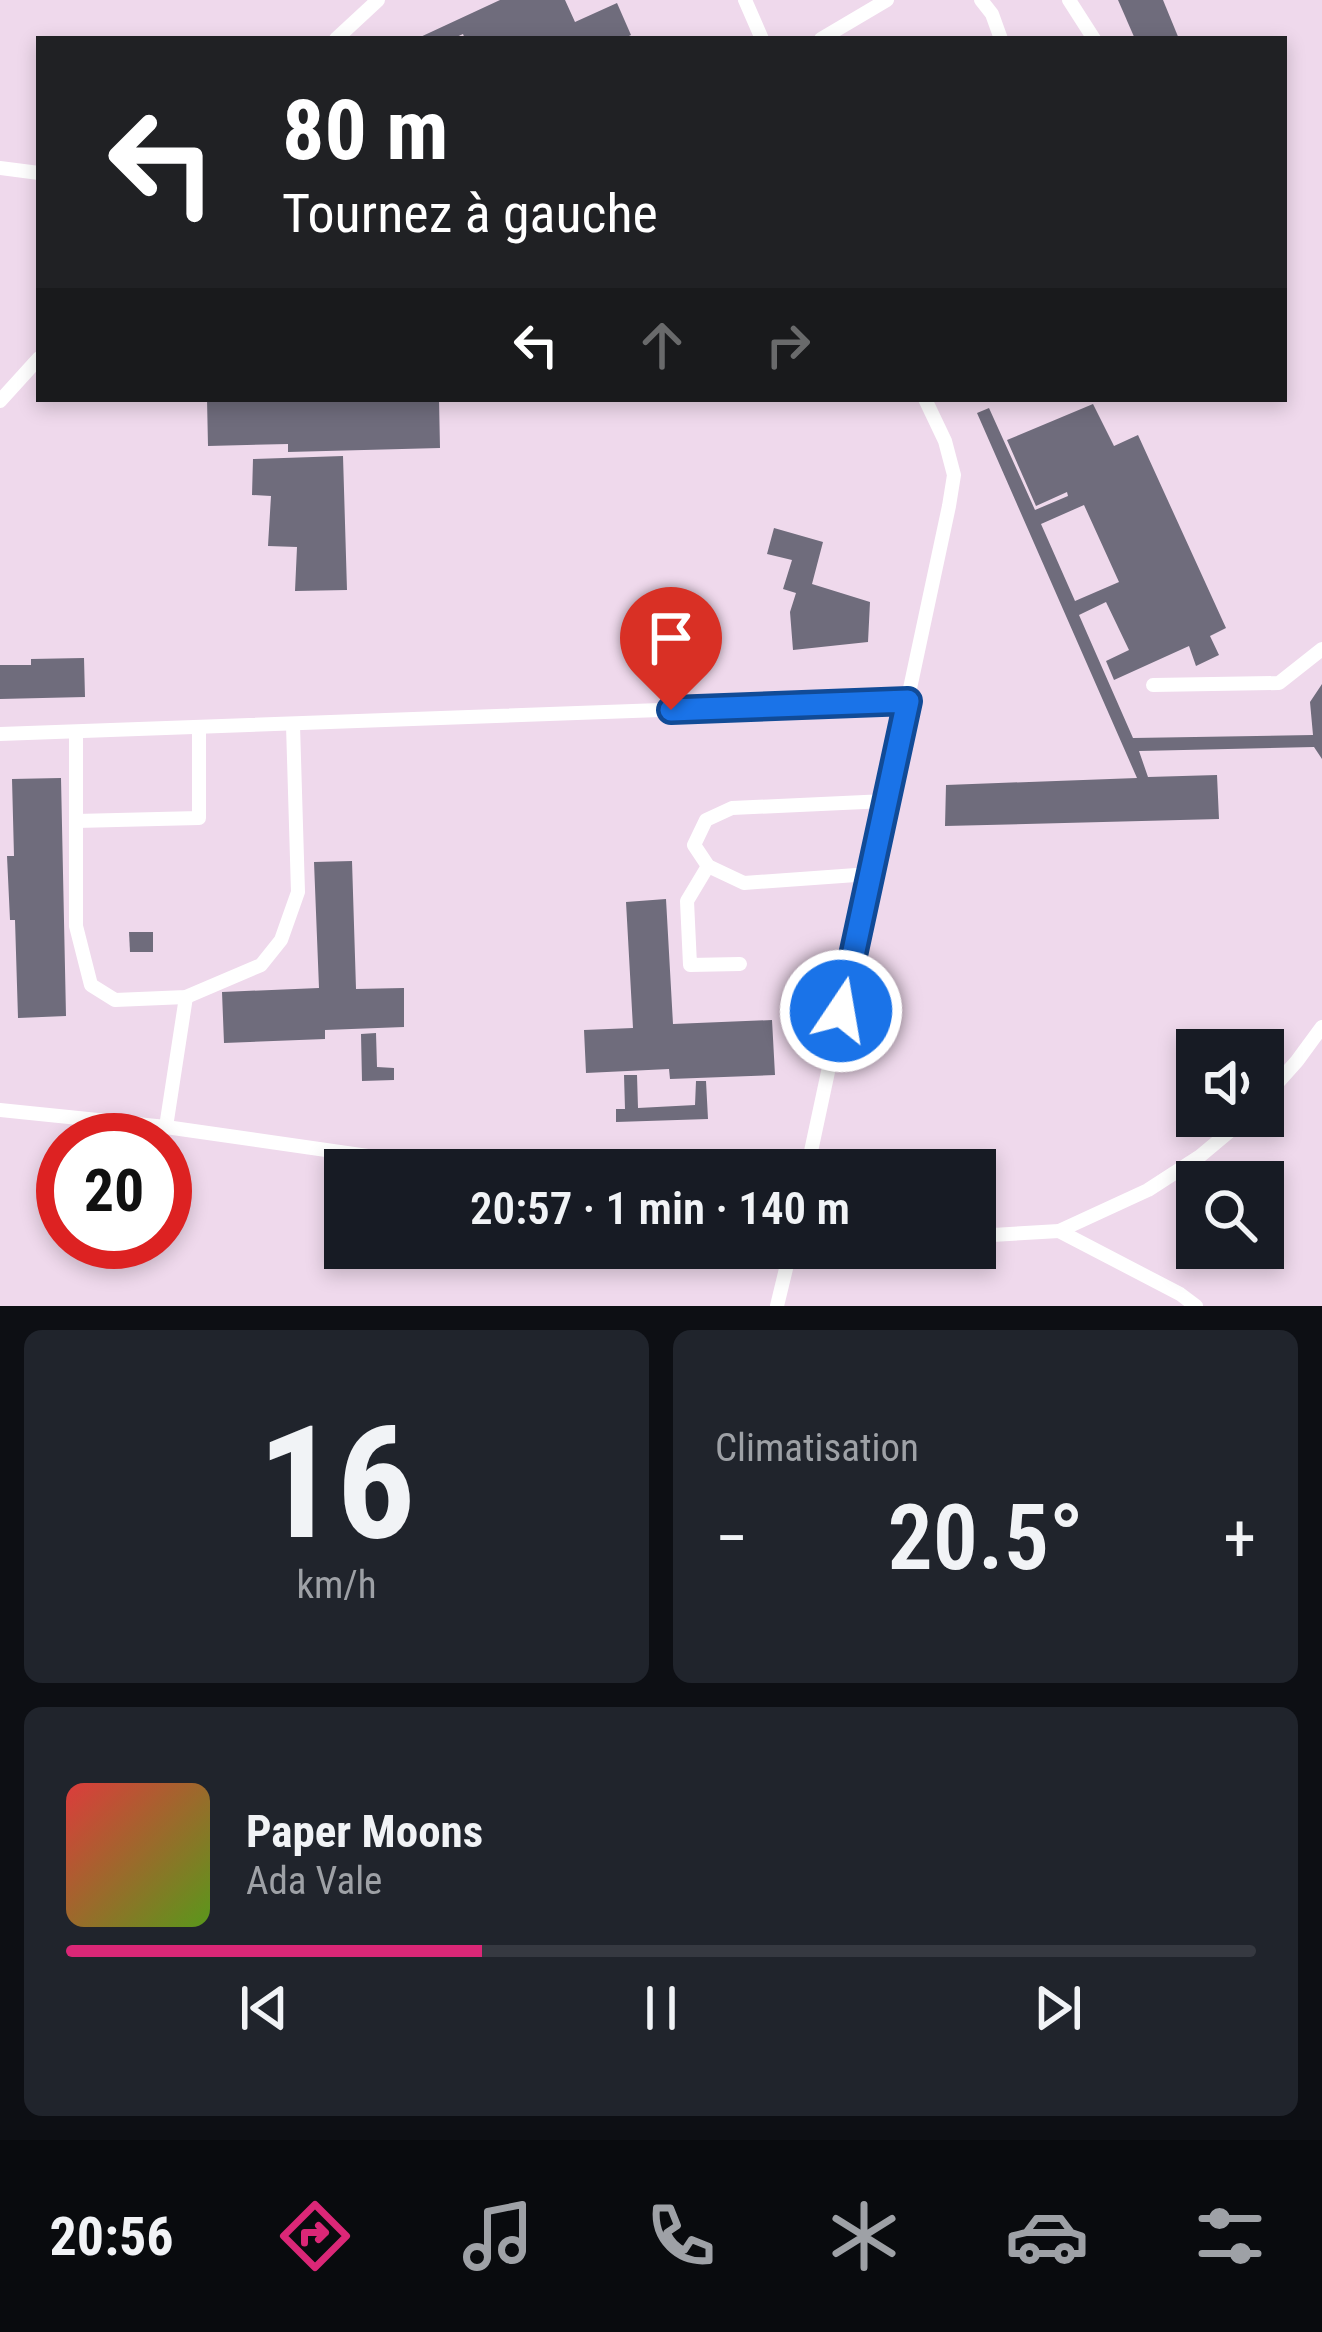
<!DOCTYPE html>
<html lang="fr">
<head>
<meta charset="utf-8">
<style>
	body { margin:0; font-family:"Roboto Condensed",sans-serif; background:#20242c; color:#f1f3f6; height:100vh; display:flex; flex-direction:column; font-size:45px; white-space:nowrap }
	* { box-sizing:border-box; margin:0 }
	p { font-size:39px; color:#9ea1a6 }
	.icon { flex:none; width:66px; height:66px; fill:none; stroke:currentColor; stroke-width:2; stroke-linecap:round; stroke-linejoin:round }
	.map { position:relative; height:1306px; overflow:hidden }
	.side { display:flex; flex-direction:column; gap:24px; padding:24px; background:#0d0f14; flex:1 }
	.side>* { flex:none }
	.top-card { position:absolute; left:36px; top:36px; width:1251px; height:366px; border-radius:0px; box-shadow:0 6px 18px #0003; background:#202124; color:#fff; overflow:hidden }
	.fabs { position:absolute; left:1176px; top:1029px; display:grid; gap:24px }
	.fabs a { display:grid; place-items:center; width:108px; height:108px; border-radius:0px; background:#171b24; box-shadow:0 6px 18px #0003; font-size:60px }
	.speed { position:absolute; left:36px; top:1113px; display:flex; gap:24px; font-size:60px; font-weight:700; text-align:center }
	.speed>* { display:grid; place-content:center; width:156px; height:156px; border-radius:50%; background:#171b24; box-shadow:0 6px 18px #0003; line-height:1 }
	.speed .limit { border:18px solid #d22; background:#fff; color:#111 }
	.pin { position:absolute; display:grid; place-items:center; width:102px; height:102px; color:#fff; margin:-123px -51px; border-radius:50% 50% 50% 0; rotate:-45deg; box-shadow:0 0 12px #0007 }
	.pin .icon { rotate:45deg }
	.me { position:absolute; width:132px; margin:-66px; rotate:12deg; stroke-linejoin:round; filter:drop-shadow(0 0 9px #0008) }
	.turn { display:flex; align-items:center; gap:42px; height:252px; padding:0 48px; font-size:54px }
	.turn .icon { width:156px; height:156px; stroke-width:2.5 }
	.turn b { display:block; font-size:84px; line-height:102px }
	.lanes { display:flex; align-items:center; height:114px; padding:0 48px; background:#0003; justify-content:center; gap:60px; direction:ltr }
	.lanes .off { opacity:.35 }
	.big { font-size:90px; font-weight:600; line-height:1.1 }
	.side .widget { flex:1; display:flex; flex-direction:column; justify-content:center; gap:18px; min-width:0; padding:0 42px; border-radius:18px; background:#20242c }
	.side .dial { align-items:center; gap:0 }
	.dial b { font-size:156px; line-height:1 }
	.song { display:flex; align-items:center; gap:36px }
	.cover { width:144px; height:144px; border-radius:18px; background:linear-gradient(135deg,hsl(0 70% 55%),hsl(90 70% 35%)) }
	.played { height:12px; border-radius:6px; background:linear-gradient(90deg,#db2777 35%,#363941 35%) }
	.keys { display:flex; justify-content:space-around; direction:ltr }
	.heat { display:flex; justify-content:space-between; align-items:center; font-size:66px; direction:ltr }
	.side .tiles { flex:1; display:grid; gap:24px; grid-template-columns:1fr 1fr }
	.widget:last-child { grid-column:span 2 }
	.trip { position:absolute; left:324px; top:1149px; width:672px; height:120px; border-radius:0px; background:#171b24; box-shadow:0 6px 18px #0003; font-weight:600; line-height:120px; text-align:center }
	.menu { display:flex; height:192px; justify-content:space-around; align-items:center; background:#090b0e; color:#9ea1a6 }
	.menu .icon { width:84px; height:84px }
	.menu .selected { color:#db2777 }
	.menu b { font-size:54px; color:#f1f3f6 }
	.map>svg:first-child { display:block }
	.built { fill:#efd9ec; fill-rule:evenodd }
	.building { fill:#6f6c7c; fill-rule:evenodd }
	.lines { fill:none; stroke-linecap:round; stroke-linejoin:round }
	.service { stroke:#fff; stroke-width:14 }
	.route-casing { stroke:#114b97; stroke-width:30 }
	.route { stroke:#1a73e8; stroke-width:21 }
</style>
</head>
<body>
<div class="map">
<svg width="1322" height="1306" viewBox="0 0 1322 1306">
	<rect width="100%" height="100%" fill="#f8e8f6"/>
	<!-- built -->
	<path class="built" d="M 0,0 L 1322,0 L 1322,1306 L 0,1306 ZM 39,39 L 1284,39 L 1284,399 L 39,399 ZM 1197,1050 L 1263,1050 L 1263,1116 L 1197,1116 ZM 63,1140 L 165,1140 L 165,1242 L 63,1242 ZM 345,1170 L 975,1170 L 975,1248 L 345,1248 ZM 1197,1182 L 1263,1182 L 1263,1248 L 1197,1248 Z"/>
	<!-- building -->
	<g class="building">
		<path d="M 500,0 L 565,0 L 575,22 L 617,3 L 631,35 L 622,39 L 465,39 L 463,34 L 452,39 L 416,39 Z"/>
		<path d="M 1118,0 L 1163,0 L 1179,39 L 1135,39 Z"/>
		<path d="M 207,399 L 439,399 L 440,448 L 288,452 L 288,444 L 208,446 Z"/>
		<path d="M 1093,404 L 1114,446 L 1138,435 L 1226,628 L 1210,636 L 1219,655 L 1196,666 L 1189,646 L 1114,680 L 1106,661 L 1129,650 L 1106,602 L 1079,615 L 1133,738 L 1313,735 L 1310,702 L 1322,684 L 1322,759 L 1314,747 L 1139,751 L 1148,777 L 1217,775 L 1219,819 L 945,826 L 946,785 L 1137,778 L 977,413 L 989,408 L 1035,510 L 1068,496 L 1067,492 L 1036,506 L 1007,440 ZM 1084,505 L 1119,582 L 1075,601 L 1041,524 Z"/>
		<path d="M 343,456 L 347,590 L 295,591 L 297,547 L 268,546 L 271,496 L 252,495 L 253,459 Z"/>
		<path d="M 774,528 L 823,542 L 812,584 L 870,602 L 868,642 L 793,650 L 790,612 L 796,593 L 783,589 L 792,560 L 767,554 Z"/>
		<path d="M 84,658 L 85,697 L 0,699 L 0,665 L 31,665 L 31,659 Z"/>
		<path d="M 61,778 L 66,1016 L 18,1018 L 15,920 L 10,920 L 7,856 L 14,856 L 12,779 Z"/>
		<path d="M 352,861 L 356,989 L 404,988 L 404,1027 L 325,1030 L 325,1039 L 224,1043 L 222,992 L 319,988 L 314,862 Z"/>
		<path d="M 666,899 L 673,1024 L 772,1020 L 775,1075 L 670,1079 L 669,1069 L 586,1073 L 584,1030 L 633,1028 L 626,902 Z"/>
		<path d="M 129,932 L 153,932 L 153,952 L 130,952 Z"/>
		<path d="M 376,1033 L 377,1067 L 394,1068 L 394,1080 L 362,1081 L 361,1034 Z"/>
		<path d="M 624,1075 L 637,1075 L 638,1108 L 695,1105 L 696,1081 L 706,1081 L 708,1119 L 616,1122 L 616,1109 L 625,1109 Z"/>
	</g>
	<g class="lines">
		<!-- service -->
		<g class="service">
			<path d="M 745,0 L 762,39"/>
			<path d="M 981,0 L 992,14 L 1001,39"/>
			<path d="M 1069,0 L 1094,39"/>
			<path d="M 336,39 L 378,0"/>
			<path d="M 821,39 L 887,0"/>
			<path d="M 0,168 L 39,173"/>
			<path d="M 0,401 L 39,358"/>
			<path d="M 1153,685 L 1279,683 L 1322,649"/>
			<path d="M 76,732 L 76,926 L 91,985 L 115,1000 L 186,997 L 261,965 L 281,940 L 298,892 L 293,725"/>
			<path d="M 0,734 L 907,701"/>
			<path d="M 76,821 L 199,818 L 199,728"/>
			<path d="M 708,866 L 687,901 L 690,965 L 740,964"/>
			<path d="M 870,874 L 744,883 L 708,866 L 694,845 L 706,820 L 732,808 L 886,801"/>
			<path d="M 1263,1099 L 1297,1061 L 1322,1027"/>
			<path d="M 0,1110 L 166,1127 L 465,1170"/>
			<path d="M 166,1127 L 186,997"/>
			<path d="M 807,1170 L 949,506 L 954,475 L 945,441 L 925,399"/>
			<path d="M 1059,1231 L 1180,1294 L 1196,1306"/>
			<path d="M 975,1236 L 1059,1231 L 1148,1190 L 1199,1157 L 1248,1116"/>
			<path d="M 777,1306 L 791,1248"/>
		</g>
	</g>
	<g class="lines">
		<defs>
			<path id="route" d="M 671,710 L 908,701 L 841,1011"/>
		</defs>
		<!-- route casing -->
		<use href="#route" class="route-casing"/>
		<!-- route -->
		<use href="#route" class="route"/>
	</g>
</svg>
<div class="fabs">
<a><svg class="icon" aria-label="sound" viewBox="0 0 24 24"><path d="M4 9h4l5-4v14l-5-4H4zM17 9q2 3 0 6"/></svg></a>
<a><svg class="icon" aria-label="search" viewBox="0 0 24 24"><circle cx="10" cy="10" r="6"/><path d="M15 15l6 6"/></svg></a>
</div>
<div class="speed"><div class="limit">20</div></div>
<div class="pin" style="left:671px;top:710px;background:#d93025"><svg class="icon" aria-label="arrive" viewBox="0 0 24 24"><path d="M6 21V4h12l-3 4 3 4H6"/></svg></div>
<svg class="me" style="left:841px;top:1011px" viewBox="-20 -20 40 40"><circle r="17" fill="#1a73e8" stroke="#fff" stroke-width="3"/><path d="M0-11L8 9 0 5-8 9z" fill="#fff"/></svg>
<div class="trip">20:57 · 1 min · 140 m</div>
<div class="top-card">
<div class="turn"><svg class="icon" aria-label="left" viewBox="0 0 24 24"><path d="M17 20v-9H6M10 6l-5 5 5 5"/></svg><div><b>80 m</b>Tournez à gauche</div></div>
<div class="lanes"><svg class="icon" aria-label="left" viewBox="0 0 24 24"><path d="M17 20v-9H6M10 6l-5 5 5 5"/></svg><svg class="icon off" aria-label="ahead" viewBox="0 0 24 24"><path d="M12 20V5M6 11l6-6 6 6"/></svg><svg class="icon off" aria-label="right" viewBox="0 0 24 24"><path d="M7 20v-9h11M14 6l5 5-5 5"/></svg></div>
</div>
</div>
<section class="side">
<div class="tiles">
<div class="widget dial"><b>16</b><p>km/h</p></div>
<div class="widget"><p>Climatisation</p>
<div class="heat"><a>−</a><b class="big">20.5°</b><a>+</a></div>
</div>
<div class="widget">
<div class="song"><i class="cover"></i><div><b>Paper Moons</b><p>Ada Vale</p></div></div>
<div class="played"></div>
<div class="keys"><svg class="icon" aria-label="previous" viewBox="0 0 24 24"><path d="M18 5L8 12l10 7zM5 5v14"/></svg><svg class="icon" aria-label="pause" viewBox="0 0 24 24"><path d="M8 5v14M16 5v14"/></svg><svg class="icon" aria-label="next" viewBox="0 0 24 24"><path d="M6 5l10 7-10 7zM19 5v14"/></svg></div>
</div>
</div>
</section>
<nav class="menu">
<b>20:56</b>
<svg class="icon selected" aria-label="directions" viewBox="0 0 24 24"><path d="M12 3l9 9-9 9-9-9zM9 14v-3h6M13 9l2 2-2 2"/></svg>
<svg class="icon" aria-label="music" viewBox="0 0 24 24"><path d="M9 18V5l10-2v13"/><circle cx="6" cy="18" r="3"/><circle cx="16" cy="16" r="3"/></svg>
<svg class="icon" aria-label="phone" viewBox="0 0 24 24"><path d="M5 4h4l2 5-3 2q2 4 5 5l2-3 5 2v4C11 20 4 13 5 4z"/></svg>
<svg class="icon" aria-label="climate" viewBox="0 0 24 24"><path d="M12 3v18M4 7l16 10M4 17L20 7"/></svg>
<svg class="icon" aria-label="car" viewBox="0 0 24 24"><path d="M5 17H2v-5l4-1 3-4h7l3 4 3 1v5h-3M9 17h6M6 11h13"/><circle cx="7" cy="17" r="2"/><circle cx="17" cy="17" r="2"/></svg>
<svg class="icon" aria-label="filters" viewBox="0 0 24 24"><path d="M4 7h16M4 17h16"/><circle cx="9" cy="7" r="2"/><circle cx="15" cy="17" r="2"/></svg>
</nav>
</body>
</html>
